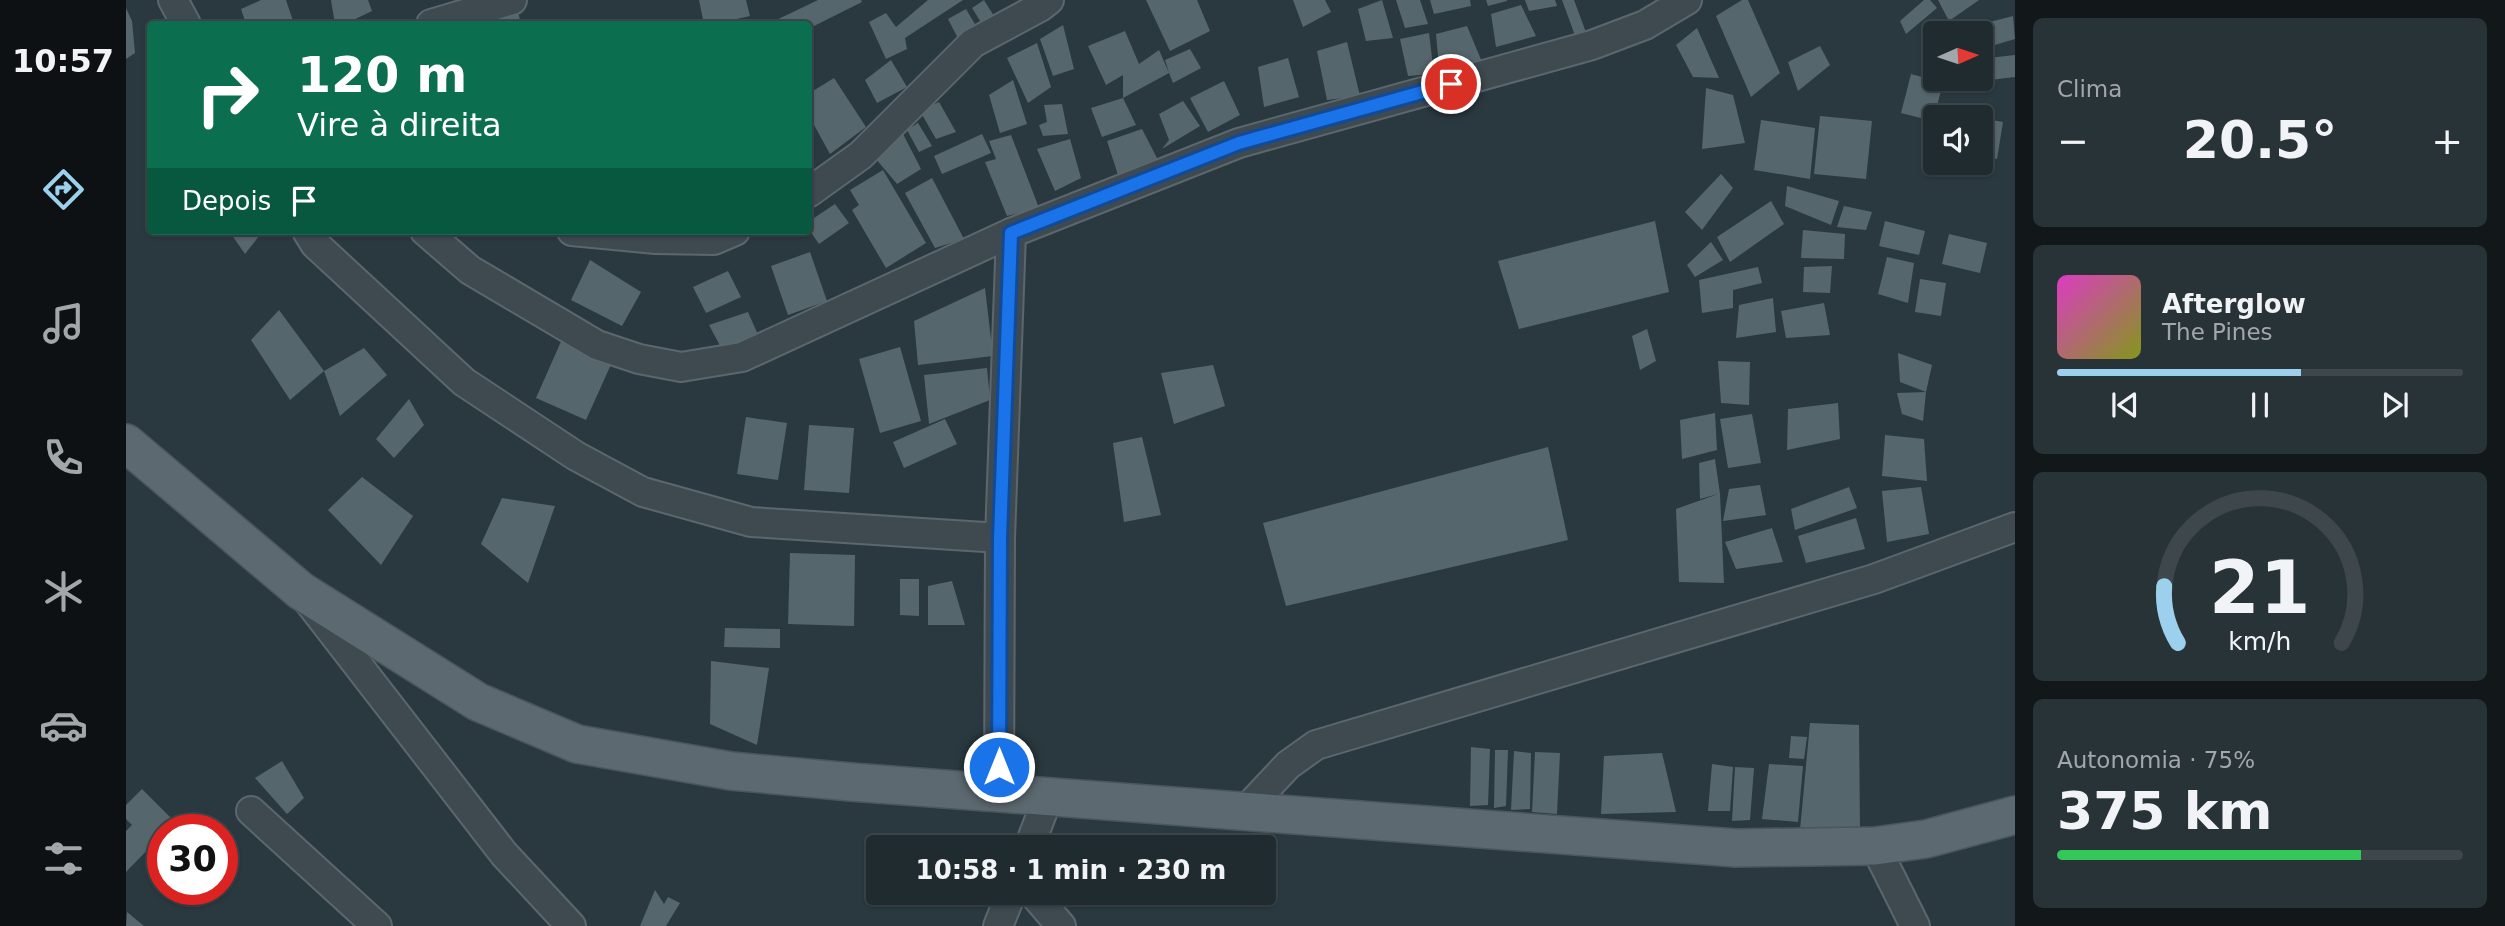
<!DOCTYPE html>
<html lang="pt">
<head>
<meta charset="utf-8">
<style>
	body { margin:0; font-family:"DejaVu Sans",sans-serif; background:#283338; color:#f1f3f6; height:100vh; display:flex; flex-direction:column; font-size:26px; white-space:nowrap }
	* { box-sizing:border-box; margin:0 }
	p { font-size:23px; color:#a2a7ab }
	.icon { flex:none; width:38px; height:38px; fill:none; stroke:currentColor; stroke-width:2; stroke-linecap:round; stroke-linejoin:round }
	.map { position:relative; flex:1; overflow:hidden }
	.panel { display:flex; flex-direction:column; gap:18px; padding:18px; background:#12181a; width:490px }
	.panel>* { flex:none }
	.guide { position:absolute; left:21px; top:21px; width:665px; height:214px; border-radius:7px; box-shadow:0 2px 5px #0004,0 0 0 2px #3d474c; background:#0b6e4f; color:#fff; overflow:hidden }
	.needle { width:46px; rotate:87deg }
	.fabs { position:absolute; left:1797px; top:21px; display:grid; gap:14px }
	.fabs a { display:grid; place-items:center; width:70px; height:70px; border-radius:7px; background:#202b30; box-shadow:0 2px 5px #0004,0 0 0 2px #3d474c; font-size:35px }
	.speed { position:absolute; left:21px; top:814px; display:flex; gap:14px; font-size:35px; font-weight:700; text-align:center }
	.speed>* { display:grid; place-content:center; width:91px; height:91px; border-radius:50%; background:#202b30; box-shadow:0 2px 5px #0004,0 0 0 2px #3d474c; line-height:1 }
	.speed .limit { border:10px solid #d22; background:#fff; color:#111 }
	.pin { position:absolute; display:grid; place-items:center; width:60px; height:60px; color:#fff; margin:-30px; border:4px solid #fff; border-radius:50%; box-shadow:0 2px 7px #0007 }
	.me { position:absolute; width:77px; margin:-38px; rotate:0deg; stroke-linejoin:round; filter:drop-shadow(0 0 5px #0008) }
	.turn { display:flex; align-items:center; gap:24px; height:147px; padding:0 35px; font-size:32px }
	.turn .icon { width:91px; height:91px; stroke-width:2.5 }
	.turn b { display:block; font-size:49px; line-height:60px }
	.then { display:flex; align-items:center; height:66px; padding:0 35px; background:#0003; gap:14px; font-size:26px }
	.big { font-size:52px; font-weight:800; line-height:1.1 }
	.panel .card { flex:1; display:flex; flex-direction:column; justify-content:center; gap:10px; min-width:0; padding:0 24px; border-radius:10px; background:#283338 }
	.panel .dial { align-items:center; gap:0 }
	.dial svg { height:182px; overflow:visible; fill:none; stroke:#3d474c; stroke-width:7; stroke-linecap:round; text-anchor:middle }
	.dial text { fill:#f1f3f6; stroke:none }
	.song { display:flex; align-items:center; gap:21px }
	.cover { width:84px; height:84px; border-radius:10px; background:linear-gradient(135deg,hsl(310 70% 55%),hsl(70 70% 35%)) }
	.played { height:7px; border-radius:4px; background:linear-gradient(90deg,#9cd0ed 60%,#3d474c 60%) }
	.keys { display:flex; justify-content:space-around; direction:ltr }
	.heat { display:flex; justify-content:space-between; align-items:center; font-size:38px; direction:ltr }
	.charge { height:10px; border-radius:5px; background:linear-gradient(90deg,#34c759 75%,#3d474c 0) }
	.trip { position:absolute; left:740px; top:835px; width:410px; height:70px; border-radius:7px; background:#202b30; box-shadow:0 2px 5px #0004,0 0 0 2px #3d474c; font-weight:800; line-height:70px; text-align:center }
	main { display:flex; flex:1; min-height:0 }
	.menu { display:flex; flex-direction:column; width:126px; justify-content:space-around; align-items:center; background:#0d1113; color:#a2a7ab }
	.menu .icon { width:49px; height:49px }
	.menu .active { color:#9cd0ed }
	.menu b { font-size:32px; color:#f1f3f6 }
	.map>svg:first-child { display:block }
	.building { fill:#55666c }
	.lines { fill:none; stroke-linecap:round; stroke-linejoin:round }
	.minor-casing { stroke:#5b676d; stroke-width:32 }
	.major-casing { stroke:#4a565c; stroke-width:40 }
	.minor { stroke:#3e4a50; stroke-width:28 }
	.major { stroke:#5c6970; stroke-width:37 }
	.route-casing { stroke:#114b97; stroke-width:18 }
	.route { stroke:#1a73e8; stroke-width:12 }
</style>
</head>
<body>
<main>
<nav class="menu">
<b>10:57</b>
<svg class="icon active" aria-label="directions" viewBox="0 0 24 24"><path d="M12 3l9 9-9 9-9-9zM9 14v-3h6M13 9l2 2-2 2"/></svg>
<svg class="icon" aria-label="music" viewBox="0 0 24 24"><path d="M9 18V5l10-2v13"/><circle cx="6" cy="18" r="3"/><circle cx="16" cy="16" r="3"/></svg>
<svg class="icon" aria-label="phone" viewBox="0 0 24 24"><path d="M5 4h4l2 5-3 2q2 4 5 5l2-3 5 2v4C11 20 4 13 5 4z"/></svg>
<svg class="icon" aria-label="climate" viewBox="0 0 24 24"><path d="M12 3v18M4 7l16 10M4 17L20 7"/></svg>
<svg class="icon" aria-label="car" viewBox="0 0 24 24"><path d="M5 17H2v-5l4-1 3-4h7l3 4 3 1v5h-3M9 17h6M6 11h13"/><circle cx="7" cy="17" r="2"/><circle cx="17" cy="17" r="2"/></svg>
<svg class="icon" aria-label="filters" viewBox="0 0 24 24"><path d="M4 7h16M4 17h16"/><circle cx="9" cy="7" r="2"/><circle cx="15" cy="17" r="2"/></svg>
</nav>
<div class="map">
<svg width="1889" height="926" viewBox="0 0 1889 926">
	<rect width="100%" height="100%" fill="#2a3940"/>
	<!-- building -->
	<g class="building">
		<path d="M 135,0 L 160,0 L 168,24 L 120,24 L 115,9 Z"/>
		<path d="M 205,0 L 242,0 L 246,11 L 219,24 L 209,24 Z"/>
		<path d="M 573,0 L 620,0 L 624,16 L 589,24 L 578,24 Z"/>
		<path d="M 692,0 L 735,0 L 736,2 L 682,29 L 682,24 L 642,24 Z"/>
		<path d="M 802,0 L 837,0 L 779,38 L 781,49 L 760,59 L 743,22 L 760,13 L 770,27 Z"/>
		<path d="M 858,0 L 873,24 L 861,32 L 846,8 Z"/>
		<path d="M 1020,0 L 1071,0 L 1084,31 L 1044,51 Z"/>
		<path d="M 1167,0 L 1199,0 L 1205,12 L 1177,27 Z"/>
		<path d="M 1256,0 L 1267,38 L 1240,41 L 1232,9 Z"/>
		<path d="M 1270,0 L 1294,0 L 1302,24 L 1279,28 Z"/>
		<path d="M 1304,0 L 1344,0 L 1345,6 L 1308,14 Z"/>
		<path d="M 1360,0 L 1381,0 L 1381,1 L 1362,6 Z"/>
		<path d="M 1399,0 L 1429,0 L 1431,6 L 1403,11 Z"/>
		<path d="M 1436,0 L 1448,0 L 1461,35 L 1451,41 Z"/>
		<path d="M 1616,0 L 1622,0 L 1654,73 L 1625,97 L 1590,16 Z"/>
		<path d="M 1798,0 L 1804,0 L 1811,8 L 1780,34 L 1774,21 Z"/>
		<path d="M 1812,0 L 1853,0 L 1823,21 Z"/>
		<path d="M 1395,5 L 1410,36 L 1370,47 L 1365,14 Z"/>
		<path d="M 0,8 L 6,21 L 9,53 L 0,59 Z"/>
		<path d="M 840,9 L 853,31 L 834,42 L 822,19 Z"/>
		<path d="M 392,12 L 395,24 L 365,24 Z"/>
		<path d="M 1887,16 L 1889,39 L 1862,47 L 1856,24 Z"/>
		<path d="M 937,25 L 948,69 L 927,76 L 914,39 Z"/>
		<path d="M 1341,26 L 1356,62 L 1313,67 L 1310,34 Z"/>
		<path d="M 1571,28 L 1593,78 L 1567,77 L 1550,45 Z"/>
		<path d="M 999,31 L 1013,64 L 1033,50 L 1043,73 L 1039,60 L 1064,49 L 1075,68 L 1047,83 L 1043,73 L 997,98 L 997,75 L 980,85 L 962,46 Z"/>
		<path d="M 1303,33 L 1308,74 L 1282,76 L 1274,39 Z"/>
		<path d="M 1221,42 L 1234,96 L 1201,100 L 1191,51 Z"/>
		<path d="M 911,43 L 925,87 L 902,103 L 881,58 Z"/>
		<path d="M 1694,46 L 1704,65 L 1672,91 L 1662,62 Z"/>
		<path d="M 1889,55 L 1889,77 L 1864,80 L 1862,58 Z"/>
		<path d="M 1162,58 L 1173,97 L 1138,107 L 1132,67 Z"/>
		<path d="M 765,60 L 781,87 L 751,103 L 739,80 Z"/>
		<path d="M 1785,74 L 1817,83 L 1807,121 L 1775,113 Z"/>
		<path d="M 708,78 L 740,127 L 704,154 L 682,114 L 682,94 Z"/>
		<path d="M 887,80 L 901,124 L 874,133 L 863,95 Z"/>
		<path d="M 1098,81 L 1114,115 L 1082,132 L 1064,98 Z"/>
		<path d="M 1580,88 L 1607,95 L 1619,143 L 1576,149 Z"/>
		<path d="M 997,98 L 1010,125 L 976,137 L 965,108 Z"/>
		<path d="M 1057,101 L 1074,126 L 1036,149 L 1043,140 L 1033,114 Z"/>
		<path d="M 813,102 L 830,132 L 810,139 L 794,111 Z"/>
		<path d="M 936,104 L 942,134 L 917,136 L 913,125 L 921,122 L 918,105 Z"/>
		<path d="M 1694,116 L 1746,121 L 1740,179 L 1688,174 Z"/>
		<path d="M 1855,118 L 1877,122 L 1871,159 L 1855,157 Z"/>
		<path d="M 1635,120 L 1689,128 L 1684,179 L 1628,170 Z"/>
		<path d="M 792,123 L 806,146 L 793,152 L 781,130 Z"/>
		<path d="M 1016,129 L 1032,160 L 993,178 L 981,141 Z"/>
		<path d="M 775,130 L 795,169 L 771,184 L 750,159 Z"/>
		<path d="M 856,134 L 865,153 L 816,174 L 808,156 Z"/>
		<path d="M 885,135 L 913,208 L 881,216 L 859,162 L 870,159 L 863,141 Z"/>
		<path d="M 944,139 L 955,178 L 929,191 L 911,149 Z"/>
		<path d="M 757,170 L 800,243 L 760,268 L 726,210 L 733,205 L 724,190 Z"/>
		<path d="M 1595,174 L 1607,188 L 1576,230 L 1559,212 Z"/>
		<path d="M 806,178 L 838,239 L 809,248 L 779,193 Z"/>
		<path d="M 1661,186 L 1713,201 L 1705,225 L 1659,206 Z"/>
		<path d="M 1645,201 L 1658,224 L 1604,262 L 1591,237 Z"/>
		<path d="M 709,204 L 723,223 L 693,244 L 682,228 L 682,222 Z"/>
		<path d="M 1718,206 L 1746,212 L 1740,230 L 1711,227 Z"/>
		<path d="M 1529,221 L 1543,292 L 1393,329 L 1372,261 Z"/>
		<path d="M 1759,221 L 1799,231 L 1793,255 L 1753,246 Z"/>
		<path d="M 1677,230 L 1719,234 L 1718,259 L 1675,258 Z"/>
		<path d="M 103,231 L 137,231 L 119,254 Z"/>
		<path d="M 1823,234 L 1861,243 L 1854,273 L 1816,264 Z"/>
		<path d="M 1585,242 L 1597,260 L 1569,277 L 1561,265 Z"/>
		<path d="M 684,252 L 701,301 L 662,315 L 645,266 Z"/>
		<path d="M 1761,257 L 1788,263 L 1782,303 L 1752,294 Z"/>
		<path d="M 464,260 L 515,292 L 496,326 L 445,300 Z"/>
		<path d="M 1706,266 L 1704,293 L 1677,292 L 1678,267 Z"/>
		<path d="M 1632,267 L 1636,283 L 1607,290 L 1607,308 L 1576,313 L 1573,280 Z"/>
		<path d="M 602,271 L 615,297 L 580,313 L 567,287 Z"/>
		<path d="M 1794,279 L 1820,283 L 1815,316 L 1789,312 Z"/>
		<path d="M 859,288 L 867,356 L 792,365 L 788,321 Z"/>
		<path d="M 1647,298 L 1650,332 L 1610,338 L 1613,305 Z"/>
		<path d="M 1698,303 L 1704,335 L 1660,338 L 1655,311 Z"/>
		<path d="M 153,310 L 198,371 L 238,348 L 261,375 L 214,416 L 198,371 L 164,400 L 125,340 Z"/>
		<path d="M 622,312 L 633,337 L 599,355 L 583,325 Z"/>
		<path d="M 1521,329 L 1530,361 L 1514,370 L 1506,336 Z"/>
		<path d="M 437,337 L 487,360 L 460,420 L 410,398 Z"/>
		<path d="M 774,347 L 795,421 L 754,433 L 733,359 Z"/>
		<path d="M 1772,353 L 1806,365 L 1800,392 L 1774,382 Z"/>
		<path d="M 1592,361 L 1624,362 L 1623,405 L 1595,403 Z"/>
		<path d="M 1087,365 L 1099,406 L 1048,424 L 1035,373 Z"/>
		<path d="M 861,368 L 864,400 L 803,424 L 798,375 Z"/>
		<path d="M 1800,392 L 1797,421 L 1776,414 L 1771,393 Z"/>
		<path d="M 283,399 L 298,425 L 268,458 L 250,439 Z"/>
		<path d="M 1712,403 L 1714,439 L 1661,450 L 1662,409 Z"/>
		<path d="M 1589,413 L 1591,450 L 1556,459 L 1554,420 Z"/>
		<path d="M 1626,414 L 1635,463 L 1602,468 L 1594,419 Z"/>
		<path d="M 620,417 L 661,423 L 652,480 L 611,474 Z"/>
		<path d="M 819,419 L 831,444 L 778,468 L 767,442 Z"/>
		<path d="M 683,425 L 728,428 L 723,493 L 678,490 Z"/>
		<path d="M 1759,435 L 1798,439 L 1801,481 L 1756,476 Z"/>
		<path d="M 1016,437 L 1035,515 L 998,522 L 987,443 Z"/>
		<path d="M 1422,447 L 1442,540 L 1160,606 L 1137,523 Z"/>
		<path d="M 1589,459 L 1594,494 L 1598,583 L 1553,582 L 1550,509 L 1592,494 L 1574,499 L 1573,463 Z"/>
		<path d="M 236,477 L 287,516 L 255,565 L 202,510 Z"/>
		<path d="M 1634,485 L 1640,515 L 1597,521 L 1603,489 Z"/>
		<path d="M 1723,487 L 1731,508 L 1669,530 L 1665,509 Z"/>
		<path d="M 1795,487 L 1803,534 L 1761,542 L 1756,491 Z"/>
		<path d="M 376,498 L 429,506 L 402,583 L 355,544 Z"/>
		<path d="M 1730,518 L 1739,549 L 1680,563 L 1672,536 Z"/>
		<path d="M 1646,528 L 1657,562 L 1610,569 L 1599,542 Z"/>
		<path d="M 664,553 L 729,555 L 728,626 L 662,624 Z"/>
		<path d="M 774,579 L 793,579 L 793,616 L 774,615 Z"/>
		<path d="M 826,581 L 839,625 L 802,625 L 802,586 Z"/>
		<path d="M 599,628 L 654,629 L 654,648 L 598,647 Z"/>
		<path d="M 585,661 L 643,668 L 631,745 L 584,724 Z"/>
		<path d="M 1684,723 L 1733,725 L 1734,829 L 1674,830 Z"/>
		<path d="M 1665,736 L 1681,737 L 1678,759 L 1663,758 Z"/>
		<path d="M 1345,747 L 1364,749 L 1362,805 L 1344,806 Z"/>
		<path d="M 1369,750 L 1382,750 L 1380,806 L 1368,808 Z"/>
		<path d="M 1388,751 L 1405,753 L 1404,809 L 1385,810 Z"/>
		<path d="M 1409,752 L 1434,753 L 1431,814 L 1406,812 Z"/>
		<path d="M 1536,753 L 1550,812 L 1475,814 L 1478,756 Z"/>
		<path d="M 156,761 L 178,798 L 161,814 L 129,778 Z"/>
		<path d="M 1586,764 L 1607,767 L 1604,811 L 1582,811 Z"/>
		<path d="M 1643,764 L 1677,766 L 1672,822 L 1636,819 Z"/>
		<path d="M 1609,767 L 1628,768 L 1624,820 L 1606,821 Z"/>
		<path d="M 16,789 L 49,822 L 41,830 L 37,830 L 37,834 L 0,872 L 0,831 L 6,825 L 0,819 L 0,805 Z"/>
		<path d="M 529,890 L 538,904 L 542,897 L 554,903 L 540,926 L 514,926 Z"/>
		<path d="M 1,912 L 18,926 L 0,926 Z"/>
	</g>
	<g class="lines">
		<defs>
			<g id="minor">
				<path d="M 47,0 L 60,24"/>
				<path d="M 305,24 L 386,0"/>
				<path d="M 682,193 L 735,155 L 847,43 L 914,7 L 923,0"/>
				<path d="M 181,231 L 189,244 L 338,382 L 450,456 L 517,492 L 625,522 L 874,538"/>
				<path d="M 299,231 L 344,270 L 471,345 L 513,359 L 555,367 L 616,357 L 885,233 L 1113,143 L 1466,45 L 1519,25 L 1561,0"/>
				<path d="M 446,231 L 530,239 L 588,240 L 609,231"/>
				<path d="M 183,602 L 378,854 L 445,926"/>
				<path d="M 873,792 L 874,538 L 885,233"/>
				<path d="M 125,811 L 251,926"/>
				<path d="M 1117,813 L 1162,765 L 1190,745 L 1748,579 L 1889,527"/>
				<path d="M 1749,846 L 1789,926"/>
				<path d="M 903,847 L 923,795"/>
				<path d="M 906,892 L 935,926"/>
				<path d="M 872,926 L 886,892"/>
			</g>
			<path id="major" d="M 0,443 L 175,591 L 352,702 L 451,744 L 605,771 L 725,782 L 1610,848 L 1749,846 L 1800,839 L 1889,815"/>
		</defs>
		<!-- minor casing -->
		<use href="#minor" class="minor-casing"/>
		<!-- major casing -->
		<use href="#major" class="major-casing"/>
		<!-- minor -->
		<use href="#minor" class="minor"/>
		<!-- major -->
		<use href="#major" class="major"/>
	</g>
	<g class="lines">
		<defs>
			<path id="route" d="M 873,767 L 874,538 L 885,233 L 1113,143 L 1325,84"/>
		</defs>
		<!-- route casing -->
		<use href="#route" class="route-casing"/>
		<!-- route -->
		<use href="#route" class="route"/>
	</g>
</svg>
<div class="fabs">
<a><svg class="needle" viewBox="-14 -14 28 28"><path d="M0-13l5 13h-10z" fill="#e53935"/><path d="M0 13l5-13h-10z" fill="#a2a7ab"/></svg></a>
<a><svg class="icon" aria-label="sound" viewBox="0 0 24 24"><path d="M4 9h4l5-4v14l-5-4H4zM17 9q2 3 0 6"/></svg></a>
</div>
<div class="speed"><div class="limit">30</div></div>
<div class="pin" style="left:1325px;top:84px;background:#d93025"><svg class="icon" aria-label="arrive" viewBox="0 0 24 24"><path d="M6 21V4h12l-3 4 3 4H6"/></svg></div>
<svg class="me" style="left:873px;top:767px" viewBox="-20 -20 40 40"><circle r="17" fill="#1a73e8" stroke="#fff" stroke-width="3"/><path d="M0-11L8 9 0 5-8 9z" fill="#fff"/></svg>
<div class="trip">10:58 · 1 min · 230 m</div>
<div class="guide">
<div class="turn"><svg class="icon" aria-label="right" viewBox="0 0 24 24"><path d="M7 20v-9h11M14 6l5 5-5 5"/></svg><div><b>120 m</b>Vire à direita</div></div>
<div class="then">Depois<svg class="icon" aria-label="arrive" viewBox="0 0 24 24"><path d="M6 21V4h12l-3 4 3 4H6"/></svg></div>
</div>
</div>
<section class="panel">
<div class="card"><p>Clima</p>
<div class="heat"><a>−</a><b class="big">20.5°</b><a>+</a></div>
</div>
<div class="card">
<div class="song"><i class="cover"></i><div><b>Afterglow</b><p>The Pines</p></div></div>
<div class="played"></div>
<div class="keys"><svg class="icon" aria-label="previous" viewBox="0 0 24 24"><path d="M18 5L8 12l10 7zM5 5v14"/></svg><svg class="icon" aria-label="pause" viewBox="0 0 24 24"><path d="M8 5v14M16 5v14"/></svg><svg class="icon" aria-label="next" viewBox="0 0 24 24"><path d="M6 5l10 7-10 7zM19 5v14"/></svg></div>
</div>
<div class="card dial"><svg viewBox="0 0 100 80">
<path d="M14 69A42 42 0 1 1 86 69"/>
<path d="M14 69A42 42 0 0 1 8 44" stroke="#9cd0ed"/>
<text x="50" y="56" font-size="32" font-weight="700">21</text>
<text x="50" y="72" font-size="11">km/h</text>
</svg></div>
<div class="card"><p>Autonomia · 75%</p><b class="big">375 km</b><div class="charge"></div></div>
</section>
</main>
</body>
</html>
